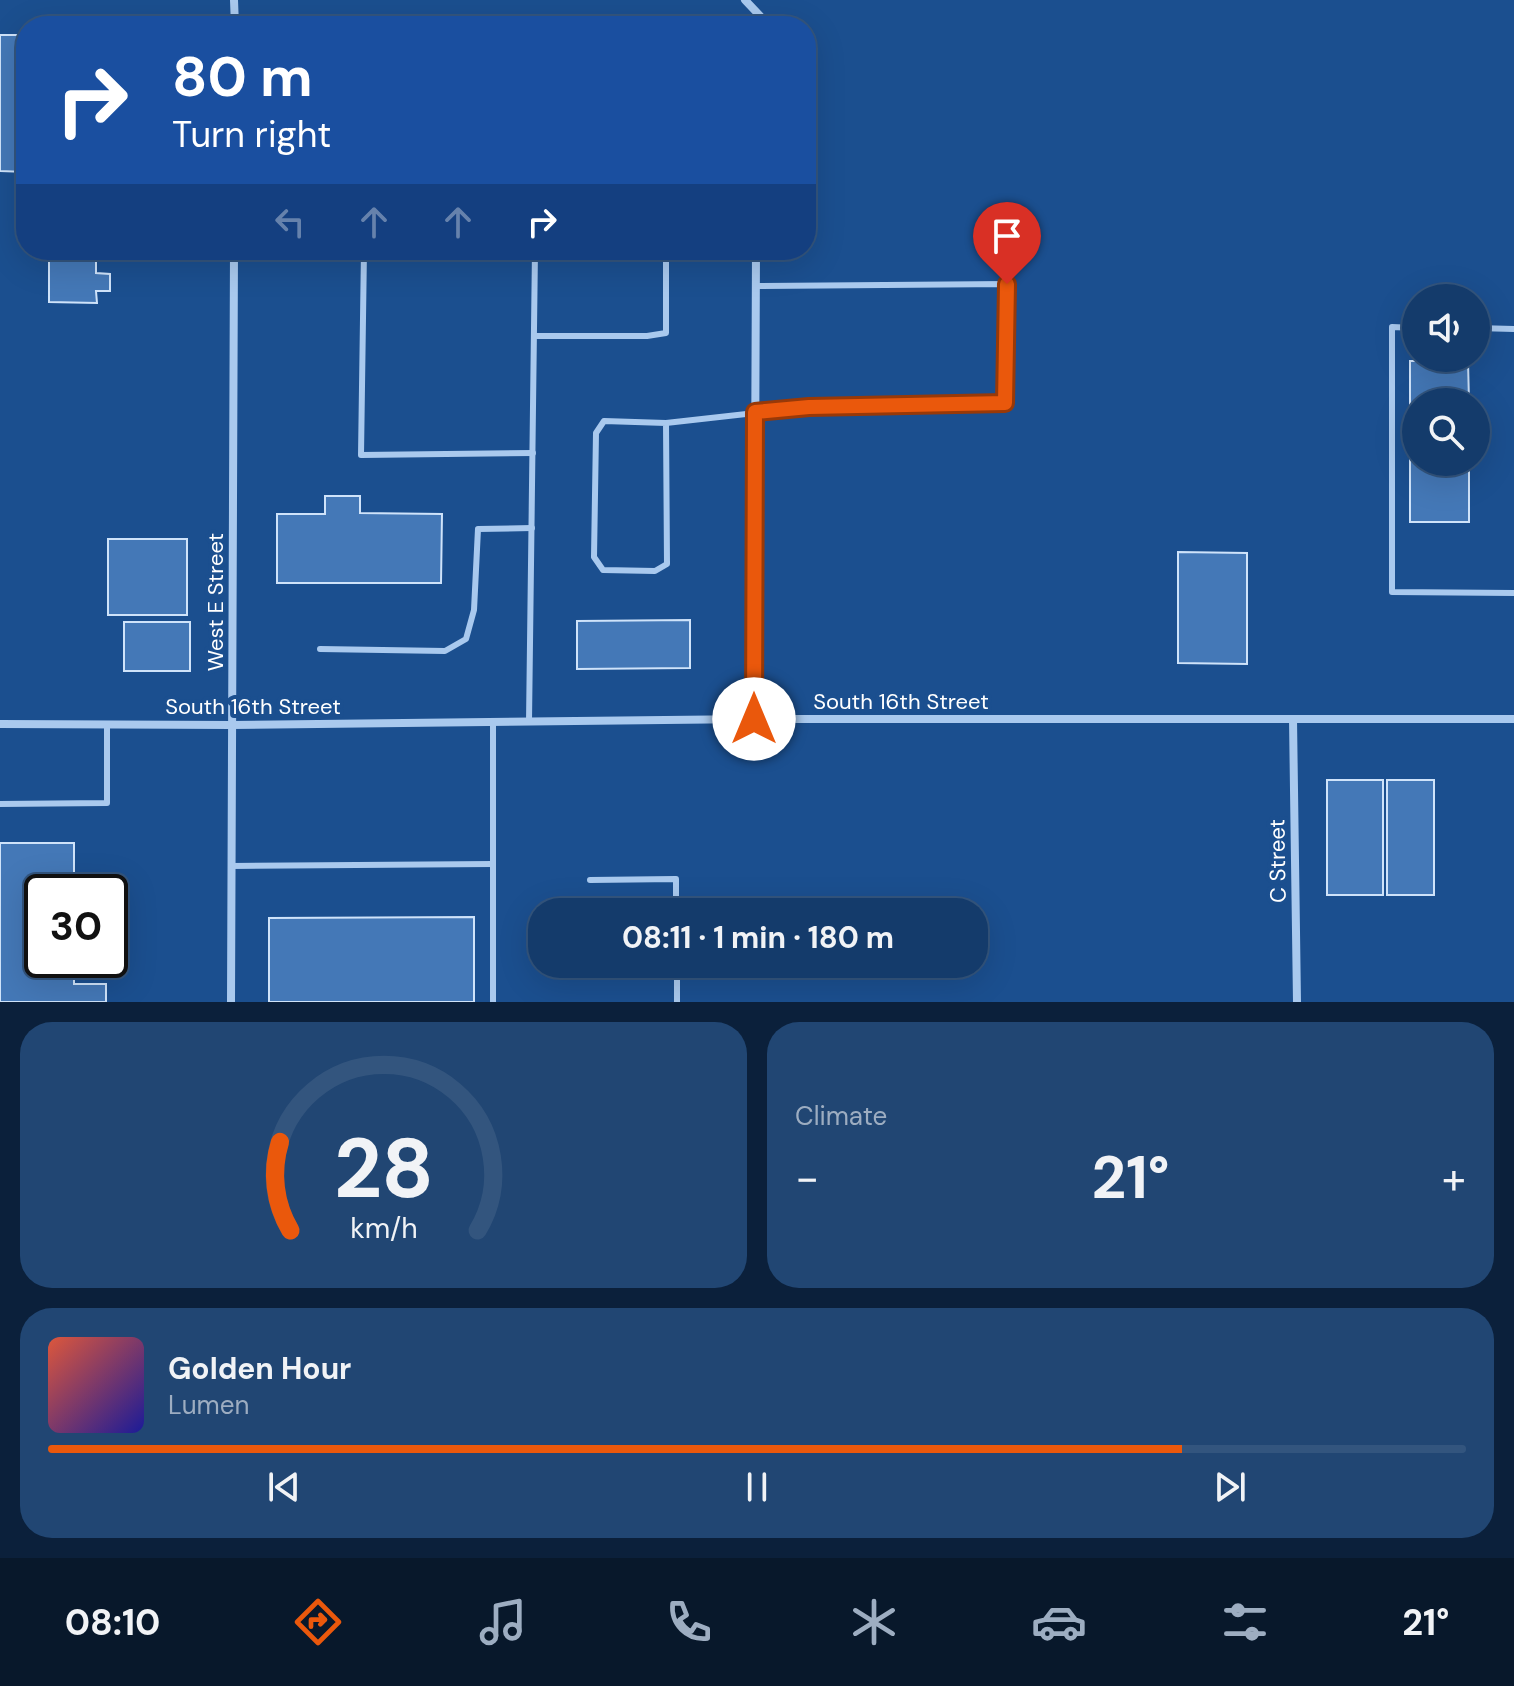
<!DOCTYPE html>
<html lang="en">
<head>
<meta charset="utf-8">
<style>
	body { margin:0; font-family:"DM Sans",sans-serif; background:#214673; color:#f1f3f6; height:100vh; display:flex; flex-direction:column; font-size:30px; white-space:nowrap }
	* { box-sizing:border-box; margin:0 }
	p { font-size:26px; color:#9dadc1 }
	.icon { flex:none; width:44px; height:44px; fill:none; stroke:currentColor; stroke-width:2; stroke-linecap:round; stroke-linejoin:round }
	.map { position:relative; height:1002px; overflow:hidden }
	.sheet { display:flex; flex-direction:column; gap:20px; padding:20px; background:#0b203b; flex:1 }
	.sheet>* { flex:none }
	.hud { position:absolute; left:16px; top:16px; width:800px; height:244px; border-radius:32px; box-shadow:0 8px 32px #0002,0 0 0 2px #33557e; background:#1a4fa0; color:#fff; overflow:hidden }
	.fabs { position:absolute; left:1402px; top:284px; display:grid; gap:16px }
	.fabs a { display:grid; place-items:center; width:88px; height:88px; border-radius:50%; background:#143b6b; box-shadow:0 8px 32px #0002,0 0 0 2px #33557e; font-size:40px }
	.speed { position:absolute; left:24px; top:874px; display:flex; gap:16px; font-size:40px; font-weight:700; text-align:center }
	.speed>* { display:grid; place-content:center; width:104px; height:104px; border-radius:50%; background:#143b6b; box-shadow:0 8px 32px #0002,0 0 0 2px #33557e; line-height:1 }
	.speed .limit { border:4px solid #111; border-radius:12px; background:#fff; color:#111 }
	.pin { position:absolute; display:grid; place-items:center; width:68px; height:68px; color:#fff; margin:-82px -34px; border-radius:50% 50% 50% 0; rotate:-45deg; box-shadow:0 0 8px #0007 }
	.pin .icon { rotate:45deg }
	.me { position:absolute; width:88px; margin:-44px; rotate:0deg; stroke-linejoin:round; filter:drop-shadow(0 0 6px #0008) }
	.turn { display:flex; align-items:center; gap:28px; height:168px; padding:0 24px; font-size:36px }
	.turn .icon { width:104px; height:104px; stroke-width:2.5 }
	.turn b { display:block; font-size:56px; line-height:68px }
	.lanes { display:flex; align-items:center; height:76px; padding:0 24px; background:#0003; justify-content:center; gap:40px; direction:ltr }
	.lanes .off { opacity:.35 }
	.big { font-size:60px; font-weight:700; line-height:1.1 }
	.sheet .widget { flex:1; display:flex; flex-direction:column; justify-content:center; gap:12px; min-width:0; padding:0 28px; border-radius:32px; background:#214673 }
	.sheet .dial { align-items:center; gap:0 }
	.dial svg { height:208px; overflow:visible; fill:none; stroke:#33557e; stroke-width:7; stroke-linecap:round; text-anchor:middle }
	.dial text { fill:#f1f3f6; stroke:none }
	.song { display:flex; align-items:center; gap:24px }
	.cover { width:96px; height:96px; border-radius:12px; background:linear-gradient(135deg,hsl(10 70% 55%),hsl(240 70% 35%)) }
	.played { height:8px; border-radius:4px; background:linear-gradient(90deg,#ea580c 80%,#33557e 80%) }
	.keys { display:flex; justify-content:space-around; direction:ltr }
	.heat { display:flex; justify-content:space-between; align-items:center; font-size:44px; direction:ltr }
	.sheet .tiles { flex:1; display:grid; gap:20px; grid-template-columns:1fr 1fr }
	.widget:last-child { grid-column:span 2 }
	.trip { position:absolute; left:528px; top:898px; width:460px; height:80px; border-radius:32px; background:#143b6b; box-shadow:0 8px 32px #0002,0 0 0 2px #33557e; font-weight:700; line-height:80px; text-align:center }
	.tabs { display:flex; height:128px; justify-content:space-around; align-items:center; background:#08182b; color:#9dadc1 }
	.tabs .icon { width:56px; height:56px }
	.tabs .current { color:#ea580c }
	.tabs b { font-size:36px; color:#f1f3f6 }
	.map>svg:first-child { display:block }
	.building { fill:#4478b7; stroke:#cfe3fa; stroke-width:2 }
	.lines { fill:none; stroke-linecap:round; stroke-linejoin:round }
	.service { stroke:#a9c9ee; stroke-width:6 }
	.minor { stroke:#a9c9ee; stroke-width:8 }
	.route-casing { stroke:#983908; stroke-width:20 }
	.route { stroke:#ea580c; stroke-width:14 }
	.labels { text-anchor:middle; stroke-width:8; stroke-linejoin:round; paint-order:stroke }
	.street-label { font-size:22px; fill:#fff; stroke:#1b4f8f }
</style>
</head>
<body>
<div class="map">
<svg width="1514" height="1002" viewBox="0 0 1514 1002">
	<rect width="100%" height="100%" fill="#1b4f8f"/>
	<!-- building -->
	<g class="building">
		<path d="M 0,35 L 26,35 L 26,172 L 0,171 Z"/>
		<path d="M 49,250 L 96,250 L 96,273 L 110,274 L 110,291 L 96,291 L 97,303 L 49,302 Z"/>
		<path d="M 1410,361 L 1468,361 L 1469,402 L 1416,402 L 1416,462 L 1469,462 L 1469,522 L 1410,522 Z"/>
		<path d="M 325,496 L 360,496 L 360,513 L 442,514 L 441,583 L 277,583 L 277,514 L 325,514 Z"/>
		<rect x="108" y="539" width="79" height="76"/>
		<path d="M 1178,552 L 1247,553 L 1247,664 L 1178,663 Z"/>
		<path d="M 690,620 L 690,668 L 577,669 L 577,621 Z"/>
		<rect x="124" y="622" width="66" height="49"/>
		<rect x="1327" y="780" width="56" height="115"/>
		<rect x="1387" y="780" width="47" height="115"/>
		<path d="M 0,843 L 74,843 L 74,892 L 42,892 L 42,960 L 74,960 L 74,984 L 106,984 L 106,1002 L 0,1002 Z"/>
		<path d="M 474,917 L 474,1002 L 269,1002 L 269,918 Z"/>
	</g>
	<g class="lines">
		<!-- service -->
		<g class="service">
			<path d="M 364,250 L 361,455 L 533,453"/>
			<path d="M 1416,328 L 1392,327 L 1392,592 L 1514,593"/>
			<path d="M 1476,328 L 1514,329"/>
			<path d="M 534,336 L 647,336 L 666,333 L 666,250"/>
			<path d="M 666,423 L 667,564 L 655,571 L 603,570 L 594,557 L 596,433 L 604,421 L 666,423 L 809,407 L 1005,403 L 1007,284 L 755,286"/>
			<path d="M 320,649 L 445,651 L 466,639 L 474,610 L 478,529 L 532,528"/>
			<path d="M 529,722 L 535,250"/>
			<path d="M 0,804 L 107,803 L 107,724"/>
			<path d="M 231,866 L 493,864"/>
			<path d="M 590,880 L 676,879 L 676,912"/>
			<path d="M 677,964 L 677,1002"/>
			<path d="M 493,1002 L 493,722"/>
		</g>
		<!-- minor -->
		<g class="minor">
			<path d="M 234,0 L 235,26"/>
			<path d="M 745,0 L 763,19 L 763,26"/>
			<path d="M 754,719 L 756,250"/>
			<path d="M 1293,719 L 1297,1002"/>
			<path d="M 0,724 L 232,725 L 754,719 L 1514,719"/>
			<path d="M 231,1002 L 234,250"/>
		</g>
	</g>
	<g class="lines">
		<defs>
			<path id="route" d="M 754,719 L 755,412 L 809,407 L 1005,403 L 1007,284"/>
		</defs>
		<!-- route casing -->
		<use href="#route" class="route-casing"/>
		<!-- route -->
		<use href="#route" class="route"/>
	</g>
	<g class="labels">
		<!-- street labels -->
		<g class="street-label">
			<text transform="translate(215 602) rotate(-90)" y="8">West E Street</text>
			<text x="901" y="709">South 16th Street</text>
			<text x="253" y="714">South 16th Street</text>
			<text transform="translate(1277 861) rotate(-91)" y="8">C Street</text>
		</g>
	</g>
</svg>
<div class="fabs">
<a><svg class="icon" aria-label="sound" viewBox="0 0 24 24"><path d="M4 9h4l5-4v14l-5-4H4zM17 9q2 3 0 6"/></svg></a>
<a><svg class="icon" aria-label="search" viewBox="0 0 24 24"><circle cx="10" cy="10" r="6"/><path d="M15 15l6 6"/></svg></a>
</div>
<div class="speed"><div class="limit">30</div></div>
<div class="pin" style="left:1007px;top:284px;background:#d93025"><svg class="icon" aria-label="arrive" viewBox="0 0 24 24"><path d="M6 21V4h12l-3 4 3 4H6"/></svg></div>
<svg class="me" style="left:754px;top:719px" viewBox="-20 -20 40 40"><circle r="19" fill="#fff"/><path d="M0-13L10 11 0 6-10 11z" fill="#ea580c"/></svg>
<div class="trip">08:11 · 1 min · 180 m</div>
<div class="hud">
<div class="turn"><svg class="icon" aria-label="right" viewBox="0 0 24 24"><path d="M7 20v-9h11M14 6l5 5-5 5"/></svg><div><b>80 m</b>Turn right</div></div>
<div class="lanes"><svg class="icon off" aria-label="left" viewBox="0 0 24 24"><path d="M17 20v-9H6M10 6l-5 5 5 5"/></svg><svg class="icon off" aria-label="ahead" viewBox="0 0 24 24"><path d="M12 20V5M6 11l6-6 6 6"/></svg><svg class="icon off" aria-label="ahead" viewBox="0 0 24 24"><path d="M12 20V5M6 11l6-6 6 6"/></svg><svg class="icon" aria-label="right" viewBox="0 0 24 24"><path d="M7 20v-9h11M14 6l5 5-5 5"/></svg></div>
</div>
</div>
<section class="sheet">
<div class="tiles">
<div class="widget dial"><svg viewBox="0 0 100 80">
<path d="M14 69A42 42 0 1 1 86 69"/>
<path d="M14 69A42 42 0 0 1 10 35" stroke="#ea580c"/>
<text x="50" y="56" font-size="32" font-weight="700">28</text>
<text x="50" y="72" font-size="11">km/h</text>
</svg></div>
<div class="widget"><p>Climate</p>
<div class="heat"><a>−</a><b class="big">21°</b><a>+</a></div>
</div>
<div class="widget">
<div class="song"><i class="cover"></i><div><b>Golden Hour</b><p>Lumen</p></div></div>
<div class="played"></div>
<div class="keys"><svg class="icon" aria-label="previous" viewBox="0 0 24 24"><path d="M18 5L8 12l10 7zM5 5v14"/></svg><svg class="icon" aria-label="pause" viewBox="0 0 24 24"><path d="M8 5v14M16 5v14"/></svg><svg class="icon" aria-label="next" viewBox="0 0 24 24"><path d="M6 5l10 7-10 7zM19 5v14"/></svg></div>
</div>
</div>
</section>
<nav class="tabs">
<b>08:10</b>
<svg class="icon current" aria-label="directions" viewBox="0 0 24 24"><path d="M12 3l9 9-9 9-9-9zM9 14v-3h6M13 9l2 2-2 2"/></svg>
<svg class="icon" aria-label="music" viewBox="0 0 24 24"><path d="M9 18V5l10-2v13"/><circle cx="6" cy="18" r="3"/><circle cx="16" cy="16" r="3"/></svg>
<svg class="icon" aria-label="phone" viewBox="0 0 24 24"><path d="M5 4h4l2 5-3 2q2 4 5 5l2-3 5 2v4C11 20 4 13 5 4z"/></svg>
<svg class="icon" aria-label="climate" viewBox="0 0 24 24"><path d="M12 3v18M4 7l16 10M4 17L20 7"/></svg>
<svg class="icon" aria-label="car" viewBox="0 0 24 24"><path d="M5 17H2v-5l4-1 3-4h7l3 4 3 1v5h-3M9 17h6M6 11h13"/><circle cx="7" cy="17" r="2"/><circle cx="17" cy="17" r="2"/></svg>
<svg class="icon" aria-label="filters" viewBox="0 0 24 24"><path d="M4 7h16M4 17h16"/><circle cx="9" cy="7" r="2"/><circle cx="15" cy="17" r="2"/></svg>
<b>21°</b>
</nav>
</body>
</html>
